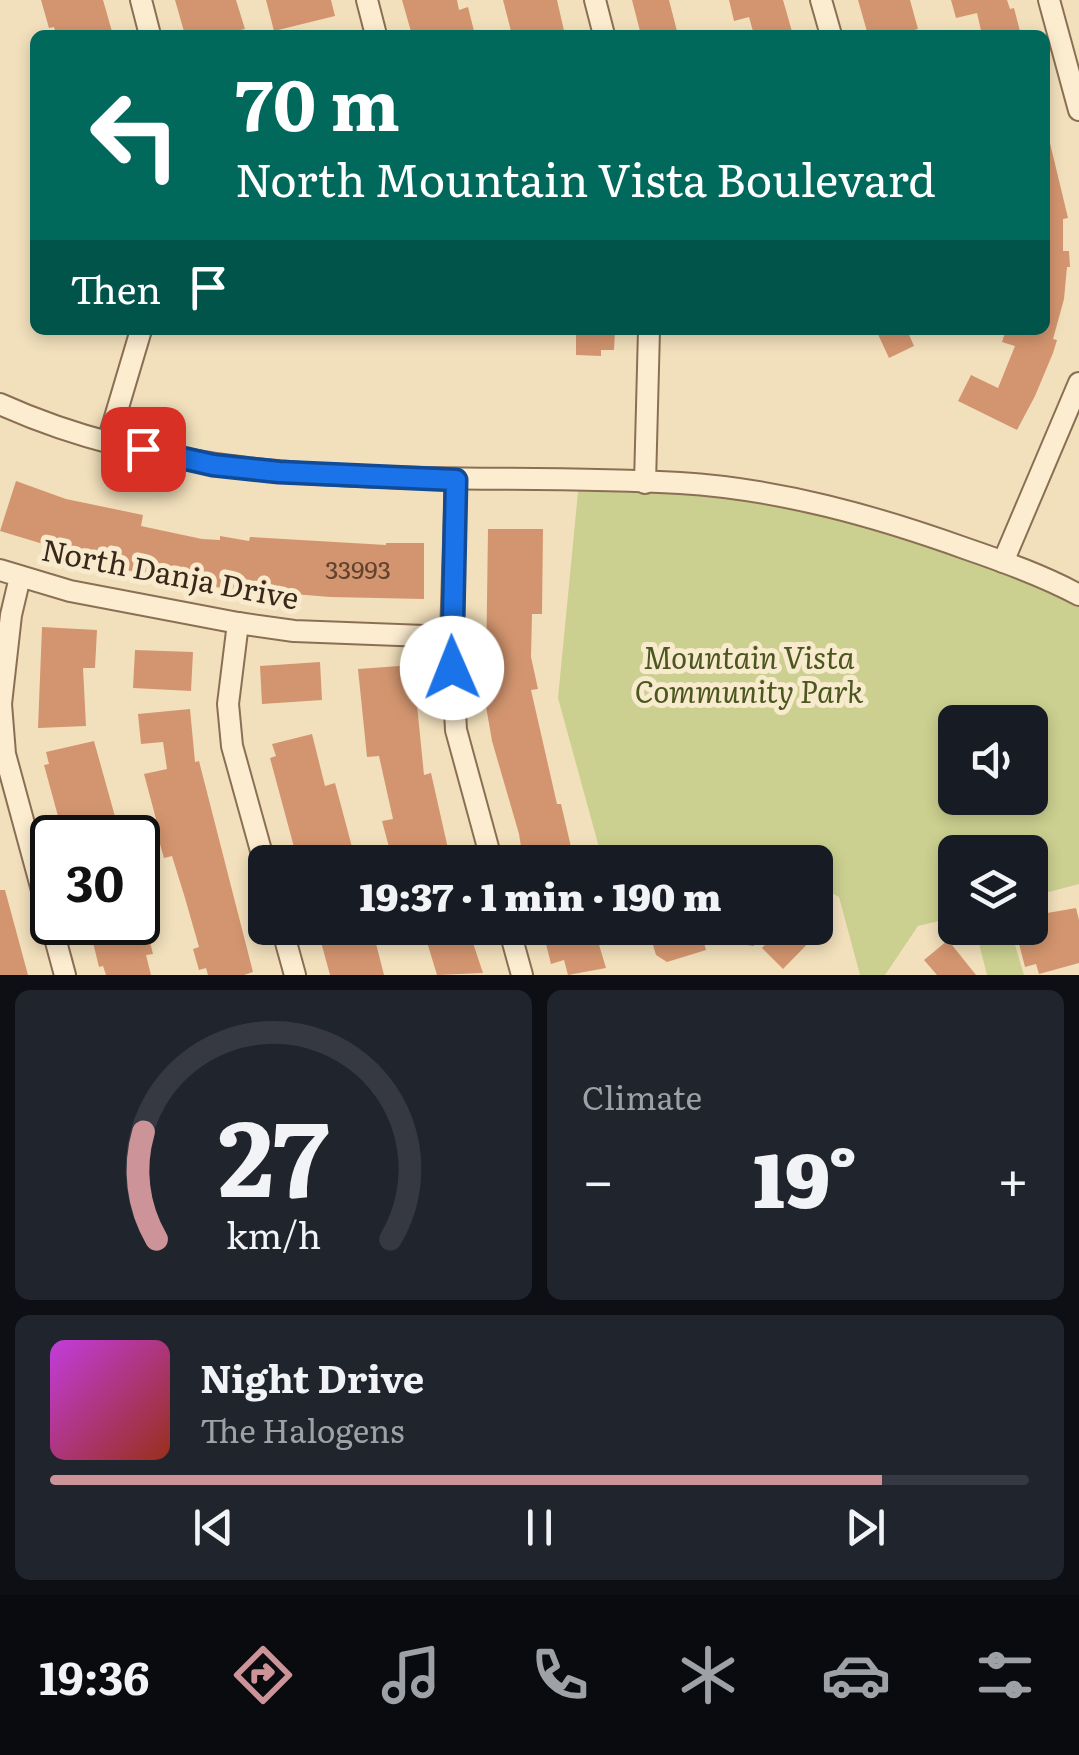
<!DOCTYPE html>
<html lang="en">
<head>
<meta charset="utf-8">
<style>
	body { margin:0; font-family:Literata,serif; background:#20242c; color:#f1f3f6; height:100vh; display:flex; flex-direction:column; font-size:38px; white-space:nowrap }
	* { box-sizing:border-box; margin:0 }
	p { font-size:32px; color:#9ea1a6 }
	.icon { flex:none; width:55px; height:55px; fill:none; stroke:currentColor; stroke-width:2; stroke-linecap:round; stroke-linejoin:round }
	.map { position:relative; height:975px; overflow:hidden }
	.panel { display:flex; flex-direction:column; gap:15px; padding:15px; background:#0d0f14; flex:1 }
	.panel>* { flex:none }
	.hud { position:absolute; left:30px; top:30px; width:1020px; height:305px; border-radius:15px; box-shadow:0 5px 15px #0003; background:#00695c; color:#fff; overflow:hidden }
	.controls { position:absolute; left:938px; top:705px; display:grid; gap:20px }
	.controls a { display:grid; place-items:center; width:110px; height:110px; border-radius:15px; background:#171b24; box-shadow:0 5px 15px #0003; font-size:50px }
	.speed { position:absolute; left:30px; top:815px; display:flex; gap:20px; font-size:50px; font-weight:700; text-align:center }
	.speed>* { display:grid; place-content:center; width:130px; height:130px; border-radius:50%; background:#171b24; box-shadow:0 5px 15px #0003; line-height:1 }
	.speed .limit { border:5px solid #111; border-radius:15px; background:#fff; color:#111 }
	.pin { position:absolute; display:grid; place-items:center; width:85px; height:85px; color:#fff; margin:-42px; border-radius:20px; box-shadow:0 5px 15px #0006 }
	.me { position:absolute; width:110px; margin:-55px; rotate:359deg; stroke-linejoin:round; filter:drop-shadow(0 0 8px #0008) }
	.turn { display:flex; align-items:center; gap:35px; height:210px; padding:0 40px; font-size:45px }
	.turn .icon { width:130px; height:130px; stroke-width:2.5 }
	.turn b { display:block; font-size:70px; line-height:85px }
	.then { display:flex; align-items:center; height:95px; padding:0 40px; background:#0003; gap:20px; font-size:38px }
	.big { font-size:75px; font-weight:800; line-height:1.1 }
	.panel .card { flex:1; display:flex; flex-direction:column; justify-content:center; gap:15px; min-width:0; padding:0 35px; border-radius:15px; background:#20242c }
	.panel .dial { align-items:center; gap:0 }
	.dial svg { height:260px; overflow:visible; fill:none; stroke:#363941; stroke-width:7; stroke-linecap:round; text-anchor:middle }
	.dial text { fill:#f1f3f6; stroke:none }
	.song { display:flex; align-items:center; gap:30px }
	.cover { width:120px; height:120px; border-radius:15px; background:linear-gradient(135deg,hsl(290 70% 55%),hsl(10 70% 35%)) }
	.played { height:10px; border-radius:5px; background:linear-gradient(90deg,#cc9498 85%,#363941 85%) }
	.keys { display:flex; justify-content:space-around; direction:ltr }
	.heat { display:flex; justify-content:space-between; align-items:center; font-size:55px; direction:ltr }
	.panel .tiles { flex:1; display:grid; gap:15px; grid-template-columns:1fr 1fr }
	.card:last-child { grid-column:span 2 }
	.trip { position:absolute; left:248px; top:845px; width:585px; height:100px; border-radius:15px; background:#171b24; box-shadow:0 5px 15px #0003; font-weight:800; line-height:100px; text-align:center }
	.tabs { display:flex; height:160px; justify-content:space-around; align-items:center; background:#090b0e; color:#9ea1a6 }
	.tabs .icon { width:70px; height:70px }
	.tabs .selected { color:#cc9498 }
	.tabs b { font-size:45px; color:#f1f3f6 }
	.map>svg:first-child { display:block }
	.green { fill:#cbd090; fill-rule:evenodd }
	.building { fill:#d3956f }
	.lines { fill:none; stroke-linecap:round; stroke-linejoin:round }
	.minor-casing { stroke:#8b6f54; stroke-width:24 }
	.minor { stroke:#fcedd0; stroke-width:20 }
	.route-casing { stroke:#114b97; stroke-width:25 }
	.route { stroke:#1a73e8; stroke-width:18 }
	.labels { text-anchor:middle; stroke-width:10; stroke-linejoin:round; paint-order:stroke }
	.number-label { font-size:25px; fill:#60432f }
	.street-label { font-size:30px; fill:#39281a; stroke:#f8eacd }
	.park-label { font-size:30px; font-style:italic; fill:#4b571f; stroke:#f8eacd }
</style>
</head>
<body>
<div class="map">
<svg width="1079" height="975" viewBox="0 0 1079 975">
	<rect width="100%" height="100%" fill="#f2e0bc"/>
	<!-- green -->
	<g class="green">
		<path d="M 579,482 L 780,495 L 1079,595 L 1079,884 L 1030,897 L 1030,852 L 955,852 L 955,917 L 918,926 L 885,975 L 860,975 L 839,897 L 815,884 L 815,862 C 793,862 768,857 748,862 L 603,862 L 558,698 ZM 955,722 L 1030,722 L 1030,798 L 955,798 Z"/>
		<path d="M 975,928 L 1010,928 L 1024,975 L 987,975 Z"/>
	</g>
	<!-- building -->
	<g class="building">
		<path d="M 41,0 L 103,0 L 113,35 L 56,35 L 54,27 L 49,28 Z"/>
		<path d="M 175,0 L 236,0 L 245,29 L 236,31 L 237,35 L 185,35 Z"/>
		<path d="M 266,0 L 331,0 L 335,16 L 274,31 Z"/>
		<path d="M 402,0 L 457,0 L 459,10 L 468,7 L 475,35 L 412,35 Z"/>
		<path d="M 503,0 L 557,0 L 565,35 L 512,35 Z"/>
		<path d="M 632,0 L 669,0 L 678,35 L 641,35 Z"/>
		<path d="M 729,0 L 783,0 L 793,35 L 754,35 L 749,17 L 734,21 Z"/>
		<path d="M 858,0 L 910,0 L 918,29 L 897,35 L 868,35 Z"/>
		<path d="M 951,0 L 1007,0 L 1010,9 L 1014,8 L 1021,35 L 982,35 L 977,13 L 956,18 Z"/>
		<path d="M 1049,139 L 1068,218 L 1063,219 L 1063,251 L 1069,251 L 1070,267 L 1067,267 L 1064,299 L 1053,339 L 1057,340 L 1053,353 L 1035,396 L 1017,430 L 958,401 L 971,375 L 998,388 L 1015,346 L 1002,342 L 1006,330 L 1045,330 L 1045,140 Z"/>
		<path d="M 576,330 L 615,331 L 614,350 L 601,350 L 601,356 L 576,355 Z"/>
		<path d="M 876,330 L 907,330 L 914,346 L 889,358 Z"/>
		<path d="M 16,481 L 66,499 L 143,515 L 141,526 L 202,539 L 220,540 L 220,536 L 249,541 L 250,537 L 386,545 L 386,543 L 424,543 L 424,599 L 330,597 L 221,588 L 163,573 L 162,578 L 92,562 L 93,559 L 0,531 Z"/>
		<path d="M 488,529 L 543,529 L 542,614 L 532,614 L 531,657 L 538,689 L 531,690 L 557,804 L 561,804 L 571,847 L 578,845 L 582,862 L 528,862 L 525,852 L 522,853 L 519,834 L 492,741 L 483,689 L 490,687 L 486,672 Z"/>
		<path d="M 42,627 L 97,630 L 95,668 L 83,668 L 86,726 L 38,728 Z"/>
		<path d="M 135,650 L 193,652 L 191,691 L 133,688 Z"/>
		<path d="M 320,662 L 322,700 L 262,704 L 260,666 Z"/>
		<path d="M 413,665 L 424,775 L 431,773 L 451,862 L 393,862 L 382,821 L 393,819 L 379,756 L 367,757 L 358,669 Z"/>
		<path d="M 190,709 L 195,762 L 199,761 L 253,972 L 244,975 L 208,975 L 206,968 L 199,970 L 193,949 L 199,947 L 185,898 L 172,856 L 164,858 L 153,820 L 156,819 L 144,774 L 167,769 L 163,742 L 141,744 L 138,714 Z"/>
		<path d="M 312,734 L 325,786 L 335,783 L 356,862 L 298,862 L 270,758 L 276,756 L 272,744 Z"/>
		<path d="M 94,741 L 121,838 L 64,838 L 44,765 L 49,764 L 46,752 Z"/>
		<path d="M 0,890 L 5,890 L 28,975 L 0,975 Z"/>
		<path d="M 1076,908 L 1079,920 L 1079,963 L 1039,974 L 1036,964 L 1025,967 L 1015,928 L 1030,928 L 1030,916 Z"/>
		<path d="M 88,922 L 145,922 L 153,954 L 146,955 L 151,975 L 106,975 L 103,966 L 99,967 Z"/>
		<path d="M 330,928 L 372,928 L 384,975 L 330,975 L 318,931 Z"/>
		<path d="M 417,928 L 468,928 L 483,973 L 437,975 L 427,942 L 421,944 Z"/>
		<path d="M 542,928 L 594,928 L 606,968 L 568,975 L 564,960 L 551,964 Z"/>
		<path d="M 648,928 L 756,928 L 754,946 L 703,939 L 706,950 L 667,962 L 656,955 Z"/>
		<path d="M 781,928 L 823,928 L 783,969 L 762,948 Z"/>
		<path d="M 948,940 L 976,975 L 937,975 L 924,960 Z"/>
	</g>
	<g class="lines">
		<defs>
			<g id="minor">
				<path d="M 141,0 L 150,35"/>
				<path d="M 367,0 L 376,35"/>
				<path d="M 595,0 L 604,35"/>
				<path d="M 821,0 L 831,35"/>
				<path d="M 1049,0 L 1079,110"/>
				<path d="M 0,404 C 214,501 453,470 680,483 C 779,489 875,516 967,549 C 1005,562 1044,576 1079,595"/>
				<path d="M 108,441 L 141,330"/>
				<path d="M 456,480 L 451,637 L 456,730 L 492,862"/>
				<path d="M 645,483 L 649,330"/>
				<path d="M 1003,562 L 1079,383"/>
				<path d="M 0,570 L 70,591 L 238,623 L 294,631 L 451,637"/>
				<path d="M 20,577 L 11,615 L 1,704 L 5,754 L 65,975"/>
				<path d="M 238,623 L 228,704 L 232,746 L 265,865"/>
				<path d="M 282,928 L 295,975"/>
				<path d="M 509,928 L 522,975"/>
			</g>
		</defs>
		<!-- minor casing -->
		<use href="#minor" class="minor-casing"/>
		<!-- minor -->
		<use href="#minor" class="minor"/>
	</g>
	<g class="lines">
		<defs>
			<path id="route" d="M 143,449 L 213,465 L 279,472 L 456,480 L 452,668"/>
		</defs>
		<!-- route casing -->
		<use href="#route" class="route-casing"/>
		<!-- route -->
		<use href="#route" class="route"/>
	</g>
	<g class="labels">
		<!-- number labels -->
		<g class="number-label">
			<text x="358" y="579">33993</text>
		</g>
		<!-- street labels -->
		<g class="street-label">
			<text transform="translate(170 575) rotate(11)" y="10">North Danja Drive</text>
		</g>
		<!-- park labels -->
		<g class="park-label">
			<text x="749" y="669">Mountain Vista<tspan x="749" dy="34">Community Park</tspan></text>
		</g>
	</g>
</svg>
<div class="controls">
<a><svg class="icon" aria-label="sound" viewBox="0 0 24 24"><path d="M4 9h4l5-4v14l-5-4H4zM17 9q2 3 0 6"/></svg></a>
<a><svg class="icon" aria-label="layers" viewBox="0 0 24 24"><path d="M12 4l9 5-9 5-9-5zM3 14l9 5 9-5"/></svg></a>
</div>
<div class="speed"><div class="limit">30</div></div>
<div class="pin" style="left:143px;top:449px;background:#d93025"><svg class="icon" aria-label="arrive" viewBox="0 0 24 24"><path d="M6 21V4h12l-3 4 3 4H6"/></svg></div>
<svg class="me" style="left:452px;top:668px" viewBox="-20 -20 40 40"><circle r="19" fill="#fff"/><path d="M0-13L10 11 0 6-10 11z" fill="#1a73e8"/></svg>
<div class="trip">19:37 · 1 min · 190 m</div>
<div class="hud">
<div class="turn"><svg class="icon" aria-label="left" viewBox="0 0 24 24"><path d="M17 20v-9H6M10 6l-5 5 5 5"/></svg><div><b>70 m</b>North Mountain Vista Boulevard</div></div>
<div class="then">Then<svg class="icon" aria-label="arrive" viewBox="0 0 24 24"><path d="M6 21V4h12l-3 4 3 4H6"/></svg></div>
</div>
</div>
<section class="panel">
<div class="tiles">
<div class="card dial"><svg viewBox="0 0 100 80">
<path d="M14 69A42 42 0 1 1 86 69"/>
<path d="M14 69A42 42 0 0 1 10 36" stroke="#cc9498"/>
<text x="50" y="56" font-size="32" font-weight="700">27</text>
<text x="50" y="72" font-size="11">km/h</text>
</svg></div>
<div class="card"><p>Climate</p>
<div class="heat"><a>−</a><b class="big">19°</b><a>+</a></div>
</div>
<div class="card">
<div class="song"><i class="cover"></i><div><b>Night Drive</b><p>The Halogens</p></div></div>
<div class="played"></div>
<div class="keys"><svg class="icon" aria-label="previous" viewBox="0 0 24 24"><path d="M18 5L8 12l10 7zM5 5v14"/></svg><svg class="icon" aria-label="pause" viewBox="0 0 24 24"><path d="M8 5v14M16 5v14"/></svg><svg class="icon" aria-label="next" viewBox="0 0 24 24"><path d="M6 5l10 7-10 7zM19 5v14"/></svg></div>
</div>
</div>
</section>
<nav class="tabs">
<b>19:36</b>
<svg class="icon selected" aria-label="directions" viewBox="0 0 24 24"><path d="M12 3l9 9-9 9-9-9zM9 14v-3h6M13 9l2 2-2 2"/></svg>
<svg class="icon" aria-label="music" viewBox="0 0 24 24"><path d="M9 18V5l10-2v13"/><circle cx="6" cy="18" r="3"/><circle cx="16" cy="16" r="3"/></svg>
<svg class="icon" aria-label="phone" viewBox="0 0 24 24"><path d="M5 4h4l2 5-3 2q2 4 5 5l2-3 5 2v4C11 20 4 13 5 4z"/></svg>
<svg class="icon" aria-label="climate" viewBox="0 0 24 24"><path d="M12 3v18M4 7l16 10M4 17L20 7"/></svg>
<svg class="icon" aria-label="car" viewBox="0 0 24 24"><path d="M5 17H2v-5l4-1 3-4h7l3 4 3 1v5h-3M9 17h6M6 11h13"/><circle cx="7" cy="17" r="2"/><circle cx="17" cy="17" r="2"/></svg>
<svg class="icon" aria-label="filters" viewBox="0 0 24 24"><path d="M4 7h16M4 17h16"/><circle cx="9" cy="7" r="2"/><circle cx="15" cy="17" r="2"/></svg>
</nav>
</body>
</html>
